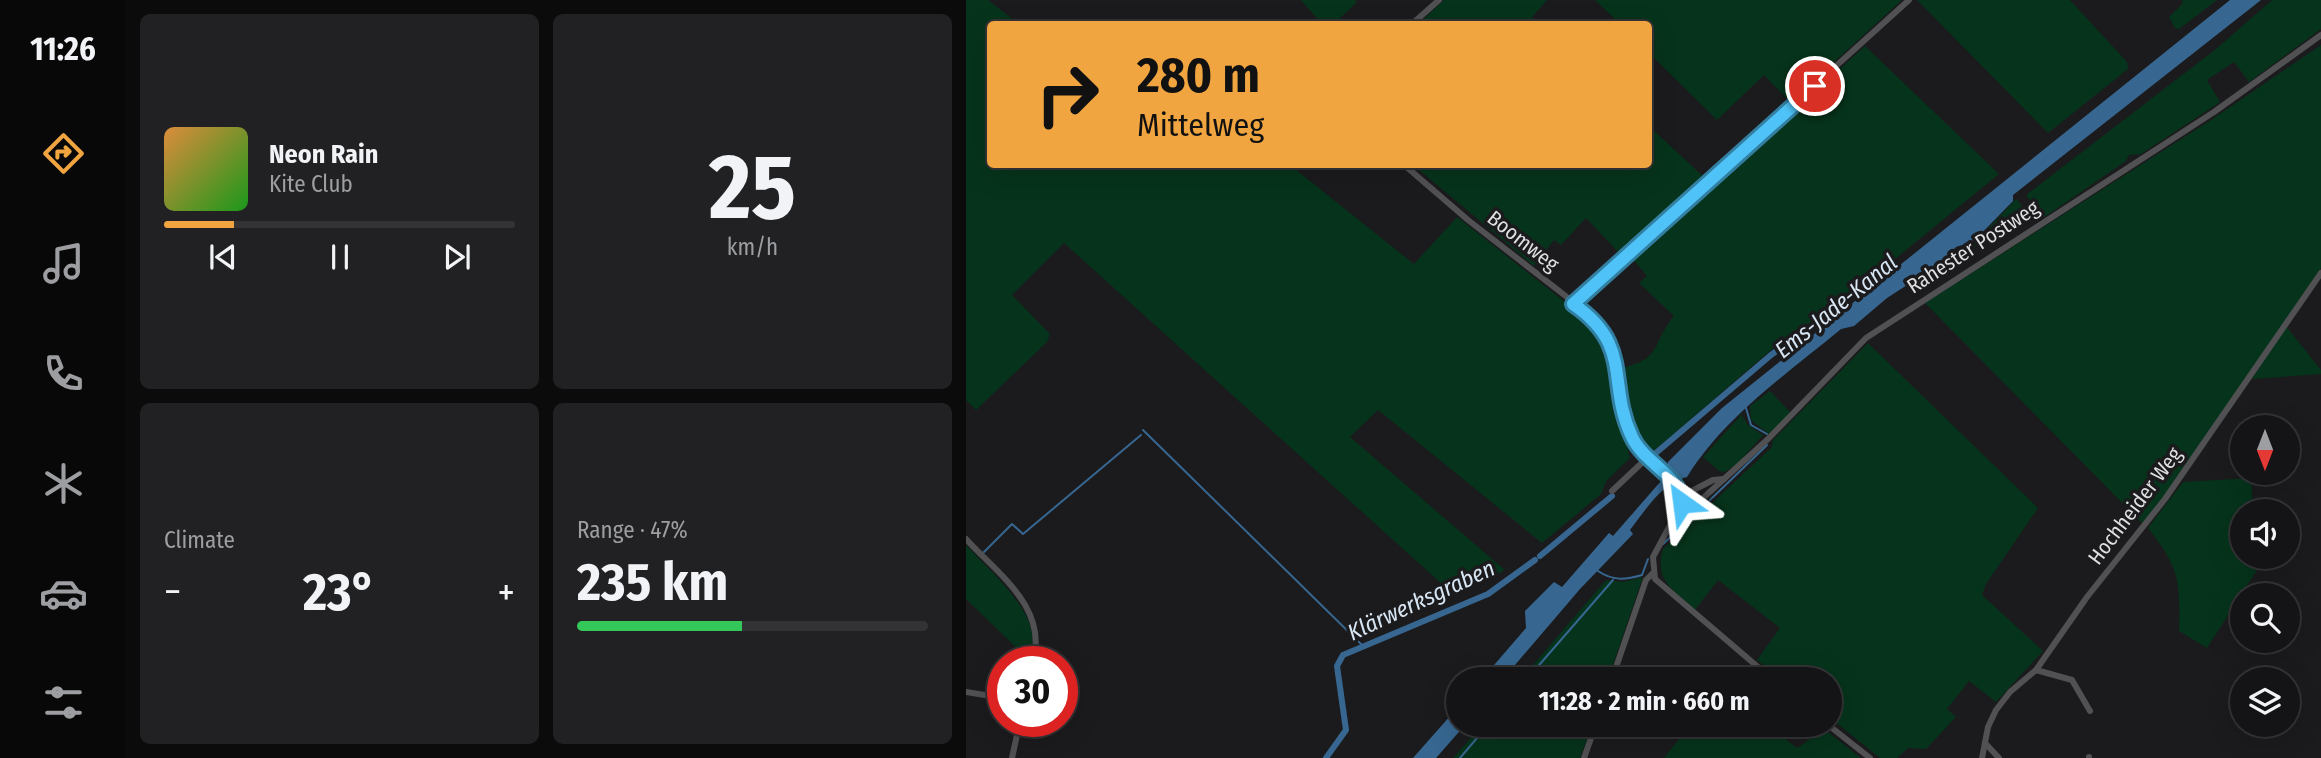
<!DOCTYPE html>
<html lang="en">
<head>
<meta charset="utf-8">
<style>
	body { margin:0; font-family:"Fira Sans Condensed",sans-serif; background:#212123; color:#f1f3f6; height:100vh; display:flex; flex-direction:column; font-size:26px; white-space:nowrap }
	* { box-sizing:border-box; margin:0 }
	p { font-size:23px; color:#9d9ea1 }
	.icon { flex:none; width:38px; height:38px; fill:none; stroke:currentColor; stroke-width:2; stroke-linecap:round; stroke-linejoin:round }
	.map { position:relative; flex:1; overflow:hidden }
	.sheet { display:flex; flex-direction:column; gap:14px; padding:14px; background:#0b0b0c; width:840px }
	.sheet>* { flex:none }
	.banner { position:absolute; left:21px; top:21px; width:665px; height:147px; border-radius:7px; box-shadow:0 7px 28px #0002,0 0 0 2px #333335; background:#f1a540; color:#111; overflow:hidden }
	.needle { width:46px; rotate:180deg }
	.buttons { position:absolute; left:1264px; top:415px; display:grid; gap:14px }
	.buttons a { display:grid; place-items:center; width:70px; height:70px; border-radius:50%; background:#141416; box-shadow:0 7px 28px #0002,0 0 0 2px #333335; font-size:35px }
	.speed { position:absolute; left:21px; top:646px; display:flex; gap:14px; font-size:35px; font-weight:700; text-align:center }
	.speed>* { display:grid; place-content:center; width:91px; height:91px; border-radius:50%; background:#141416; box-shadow:0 7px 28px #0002,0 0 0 2px #333335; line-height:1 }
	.speed .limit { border:10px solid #d22; background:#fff; color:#111 }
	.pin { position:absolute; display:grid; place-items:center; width:60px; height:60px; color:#fff; margin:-30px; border:4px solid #fff; border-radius:50%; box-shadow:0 2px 7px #0007 }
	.me { position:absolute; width:77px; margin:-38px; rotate:329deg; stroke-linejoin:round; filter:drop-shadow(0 0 5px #0008) }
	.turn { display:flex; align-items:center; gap:24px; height:147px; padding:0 35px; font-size:32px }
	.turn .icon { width:91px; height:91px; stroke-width:2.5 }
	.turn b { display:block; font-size:49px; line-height:60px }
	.big { font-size:52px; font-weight:700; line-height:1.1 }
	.sheet .card { flex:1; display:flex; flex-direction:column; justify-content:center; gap:10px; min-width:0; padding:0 24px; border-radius:10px; background:#212123 }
	.sheet .dial { align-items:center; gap:0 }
	.dial b { font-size:91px; line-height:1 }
	.song { display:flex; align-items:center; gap:21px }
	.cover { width:84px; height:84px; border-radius:10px; background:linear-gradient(135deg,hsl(30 70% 55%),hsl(120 70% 35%)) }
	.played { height:7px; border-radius:4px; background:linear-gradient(90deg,#f1a540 20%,#333335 20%) }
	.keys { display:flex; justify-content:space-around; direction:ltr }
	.heat { display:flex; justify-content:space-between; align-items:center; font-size:38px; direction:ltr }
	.charge { height:10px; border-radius:5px; background:linear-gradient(90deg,#34c759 47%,#333335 0) }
	.sheet .tiles { flex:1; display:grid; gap:14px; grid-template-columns:repeat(2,1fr) }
	.trip { position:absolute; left:480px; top:667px; width:396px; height:70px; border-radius:35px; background:#141416; box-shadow:0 7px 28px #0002,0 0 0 2px #333335; font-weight:700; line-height:70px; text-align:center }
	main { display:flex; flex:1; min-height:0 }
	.tab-bar { display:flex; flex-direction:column; width:126px; justify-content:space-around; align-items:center; background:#080809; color:#9d9ea1 }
	.tab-bar .icon { width:49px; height:49px }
	.tab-bar .current { color:#f1a540 }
	.tab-bar b { font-size:32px; color:#f1f3f6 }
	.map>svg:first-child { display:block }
	.green { fill:#06331b }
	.water { fill:#376791 }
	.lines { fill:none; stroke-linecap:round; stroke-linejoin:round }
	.stream { stroke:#376791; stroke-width:2 }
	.canal { stroke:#376791; stroke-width:6 }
	.minor { stroke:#515053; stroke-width:6 }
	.route-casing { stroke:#337fa1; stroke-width:18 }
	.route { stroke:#4fc3f7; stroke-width:12 }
	.labels { text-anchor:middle; stroke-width:7; stroke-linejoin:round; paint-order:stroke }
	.street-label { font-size:21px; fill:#dfdee0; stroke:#1b1b1d }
	.water-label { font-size:23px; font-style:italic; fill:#d8e5f3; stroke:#1b1b1d }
</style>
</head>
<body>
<main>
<nav class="tab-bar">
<b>11:26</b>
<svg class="icon current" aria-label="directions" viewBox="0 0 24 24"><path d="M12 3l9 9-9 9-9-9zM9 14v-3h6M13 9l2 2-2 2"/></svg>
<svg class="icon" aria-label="music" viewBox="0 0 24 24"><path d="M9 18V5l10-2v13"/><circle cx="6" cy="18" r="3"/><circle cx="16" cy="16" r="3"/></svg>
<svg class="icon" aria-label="phone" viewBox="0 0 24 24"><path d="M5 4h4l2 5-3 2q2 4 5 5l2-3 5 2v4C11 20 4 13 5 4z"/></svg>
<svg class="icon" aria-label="climate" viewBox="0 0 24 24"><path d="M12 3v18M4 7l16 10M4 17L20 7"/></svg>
<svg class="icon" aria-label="car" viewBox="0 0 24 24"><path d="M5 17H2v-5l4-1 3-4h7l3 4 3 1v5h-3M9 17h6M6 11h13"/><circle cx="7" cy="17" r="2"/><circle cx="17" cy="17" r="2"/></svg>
<svg class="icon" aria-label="filters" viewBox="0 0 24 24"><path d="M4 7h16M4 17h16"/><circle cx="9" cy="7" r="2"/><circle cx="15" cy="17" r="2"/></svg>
</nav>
<section class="sheet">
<div class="tiles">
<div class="card">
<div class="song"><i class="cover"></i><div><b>Neon Rain</b><p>Kite Club</p></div></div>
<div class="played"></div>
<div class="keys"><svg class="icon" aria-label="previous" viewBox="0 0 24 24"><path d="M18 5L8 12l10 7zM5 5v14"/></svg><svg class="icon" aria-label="pause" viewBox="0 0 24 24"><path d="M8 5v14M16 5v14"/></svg><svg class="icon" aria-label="next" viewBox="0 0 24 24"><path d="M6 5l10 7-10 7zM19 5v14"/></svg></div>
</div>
<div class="card dial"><b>25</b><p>km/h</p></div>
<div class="card"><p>Climate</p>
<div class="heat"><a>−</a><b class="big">23°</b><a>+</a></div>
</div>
<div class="card"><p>Range · 47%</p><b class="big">235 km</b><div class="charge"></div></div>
</div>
</section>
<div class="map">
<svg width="1355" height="758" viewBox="0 0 1355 758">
	<rect width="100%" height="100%" fill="#1b1b1d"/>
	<!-- green -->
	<g class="green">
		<path d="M 0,0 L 22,0 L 53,24 L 24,24 L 24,164 L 324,165 L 448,264 L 491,217 L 622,320 L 638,346 L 664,458 L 640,481 L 635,494 L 576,543 L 412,410 L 384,437 L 539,570 L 494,594 L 487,594 L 98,243 L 46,295 L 84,334 L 81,342 L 10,410 L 0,400 Z"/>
		<path d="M 335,0 L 389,0 L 391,2 L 368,24 L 356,24 Z"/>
		<path d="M 478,0 L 581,0 L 566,17 L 573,24 L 452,24 Z"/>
		<path d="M 629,0 L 936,0 L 824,102 L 798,75 L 751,120 L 683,53 L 682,24 L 654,24 Z"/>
		<path d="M 951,0 L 1104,0 L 1161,62 L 1162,69 L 1082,133 Z"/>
		<path d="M 1216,0 L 1251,0 L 1213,29 L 1209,28 L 1203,17 L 1217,3 Z"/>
		<path d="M 1306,0 L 1355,0 L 1355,29 L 1283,82 L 1268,62 L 1241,80 L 1254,102 L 1175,154 L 1163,155 L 1160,161 L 1077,218 L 1060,195 L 1250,49 Z"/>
		<path d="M 1355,45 L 1355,268 L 1197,499 L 1176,523 L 959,303 L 1245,120 Z"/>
		<path d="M 899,46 L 1033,174 L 846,327 L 840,326 L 805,350 L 683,455 C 665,428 660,399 656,368 C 697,358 685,344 708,316 L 673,283 L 681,276 L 666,258 Z"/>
		<path d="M 683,126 L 740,179 L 655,255 L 620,218 L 595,245 L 588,240 L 568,266 L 447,165 L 682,164 Z"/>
		<path d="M 1050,199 L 1062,212 L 975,269 L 988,253 L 1010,241 Z"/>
		<path d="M 1320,326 L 1355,370 L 1355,374 L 1286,379 Z"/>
		<path d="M 902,343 L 1072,508 L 1020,584 L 1016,595 L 1077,651 L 1030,702 L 1003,681 L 981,709 L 990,717 L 960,749 L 942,748 L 931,758 L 914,758 L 863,717 L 863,679 L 815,679 L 791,660 L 814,628 L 752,580 L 729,610 C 707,589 688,582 697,549 L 806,447 L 807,440 Z"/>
		<path d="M 804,391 L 825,413 L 803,434 L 785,420 L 784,406 Z"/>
		<path d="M 776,414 L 777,430 L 777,416 L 781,424 L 797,435 L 772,463 L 759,472 L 753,471 L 737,457 Z"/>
		<path d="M 1285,478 L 1287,511 L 1276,511 L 1276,556 L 1290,557 L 1291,570 L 1241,648 L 1213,631 C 1214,580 1214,569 1182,528 L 1217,482 Z"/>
		<path d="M 0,545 C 24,572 84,620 62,659 L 0,599 Z"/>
		<path d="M 677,577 L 642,679 L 555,679 L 640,580 L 657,582 Z"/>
		<path d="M 801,724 L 831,748 L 858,729 L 895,758 L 698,758 L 724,725 Z"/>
		<path d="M 516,725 L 516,724 L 626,725 L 614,758 L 487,758 Z"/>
	</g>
	<!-- water -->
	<g class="water">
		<path d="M 1264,0 L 1295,0 L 1047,195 L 1047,201 L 1008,241 L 990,247 L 972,265 L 921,298 L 888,326 L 875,329 C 821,374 759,416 721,477 C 696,482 679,511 664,530 L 667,534 L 614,589 L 537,679 L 516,679 L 560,628 L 559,611 L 588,582 L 596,587 L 643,533 L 647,536 L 702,473 L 702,462 L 756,408 Z"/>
		<path d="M 492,707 L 492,724 L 499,725 L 470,758 L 447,758 Z"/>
	</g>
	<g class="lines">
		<!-- stream -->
		<g class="stream">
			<path d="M 780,408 L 785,425 L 801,434"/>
			<path d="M 177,430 L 397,646"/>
			<path d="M 744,500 L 801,445"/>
			<path d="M 697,544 L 738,506"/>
			<path d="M 18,552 L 46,524 L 57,534 L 175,435"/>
			<path d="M 632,571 C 647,581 659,580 676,575 L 682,559"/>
			<path d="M 561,679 L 647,580"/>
			<path d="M 494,758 L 523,724"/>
		</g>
		<!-- canal -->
		<g class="canal">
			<path d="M 684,458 L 805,355 L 842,328"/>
			<path d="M 574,556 L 646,496"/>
			<path d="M 360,758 L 380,730 L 371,666 L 377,655 L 522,594 L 569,560"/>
		</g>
		<!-- minor -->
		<g class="minor">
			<path d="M 446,24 L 473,0"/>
			<path d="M 437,164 L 502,220 L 624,315 C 661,357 647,401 670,446 C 682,469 716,475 716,503 L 687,557 L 689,579 L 806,679"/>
			<path d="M 607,304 L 943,0"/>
			<path d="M 646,491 L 680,459"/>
			<path d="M 716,496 L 747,480 L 758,479"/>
			<path d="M 708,521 L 714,519 L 802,439 L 900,338 L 1248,112 L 1355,35"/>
			<path d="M 0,539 C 34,576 82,608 67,662"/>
			<path d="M 1070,670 L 1106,680 L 1124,711"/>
			<path d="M 646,679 L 680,580 L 686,574"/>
			<path d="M 0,692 L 37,698"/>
			<path d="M 861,724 L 904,758"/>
			<path d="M 1019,743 L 1033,758"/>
			<path d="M 1123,757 L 1123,758"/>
			<path d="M 46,758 L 54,721"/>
			<path d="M 618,758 L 630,724"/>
			<path d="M 1016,758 L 1022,727 L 1030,710 L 1044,692 L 1070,670 L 1121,597 L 1199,499 L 1355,273"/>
		</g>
	</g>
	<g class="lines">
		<defs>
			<path id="route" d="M 716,503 C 715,476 678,463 666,437 C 640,382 668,346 607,304 L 849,86"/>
		</defs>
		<!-- route casing -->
		<use href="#route" class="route-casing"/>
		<!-- route -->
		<use href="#route" class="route"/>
	</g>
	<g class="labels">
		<!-- street labels -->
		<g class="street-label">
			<text transform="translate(557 241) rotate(38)" y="7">Boomweg</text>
			<text transform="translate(1007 247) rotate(-33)" y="7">Rahester Postweg</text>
			<text transform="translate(1169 506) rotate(-53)" y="7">Hochheider Weg</text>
		</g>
		<!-- water labels -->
		<g class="water-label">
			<text transform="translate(870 306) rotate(-39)" y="8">Ems-Jade-Kanal</text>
			<text transform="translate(455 600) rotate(-25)" y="8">Klärwerksgraben</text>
		</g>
	</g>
</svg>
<div class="buttons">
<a><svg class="needle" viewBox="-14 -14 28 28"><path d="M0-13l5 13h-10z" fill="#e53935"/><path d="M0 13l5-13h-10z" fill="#9d9ea1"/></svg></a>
<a><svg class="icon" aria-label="sound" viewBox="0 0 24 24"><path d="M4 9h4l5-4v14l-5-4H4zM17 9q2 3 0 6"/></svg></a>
<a><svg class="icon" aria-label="search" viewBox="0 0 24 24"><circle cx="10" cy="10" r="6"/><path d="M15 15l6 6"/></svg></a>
<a><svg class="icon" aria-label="layers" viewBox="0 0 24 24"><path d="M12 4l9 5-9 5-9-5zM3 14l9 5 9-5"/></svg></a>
</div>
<div class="speed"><div class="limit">30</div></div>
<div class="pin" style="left:849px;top:86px;background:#d93025"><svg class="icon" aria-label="arrive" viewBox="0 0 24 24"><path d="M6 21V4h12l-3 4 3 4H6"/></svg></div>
<svg class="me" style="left:716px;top:503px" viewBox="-20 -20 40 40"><path d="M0-17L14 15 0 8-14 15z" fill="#4fc3f7" stroke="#fff" stroke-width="4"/></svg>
<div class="trip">11:28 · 2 min · 660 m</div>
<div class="banner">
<div class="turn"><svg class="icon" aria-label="right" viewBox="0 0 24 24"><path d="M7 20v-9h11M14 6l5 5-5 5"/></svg><div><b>280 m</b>Mittelweg</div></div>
</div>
</div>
</main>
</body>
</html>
